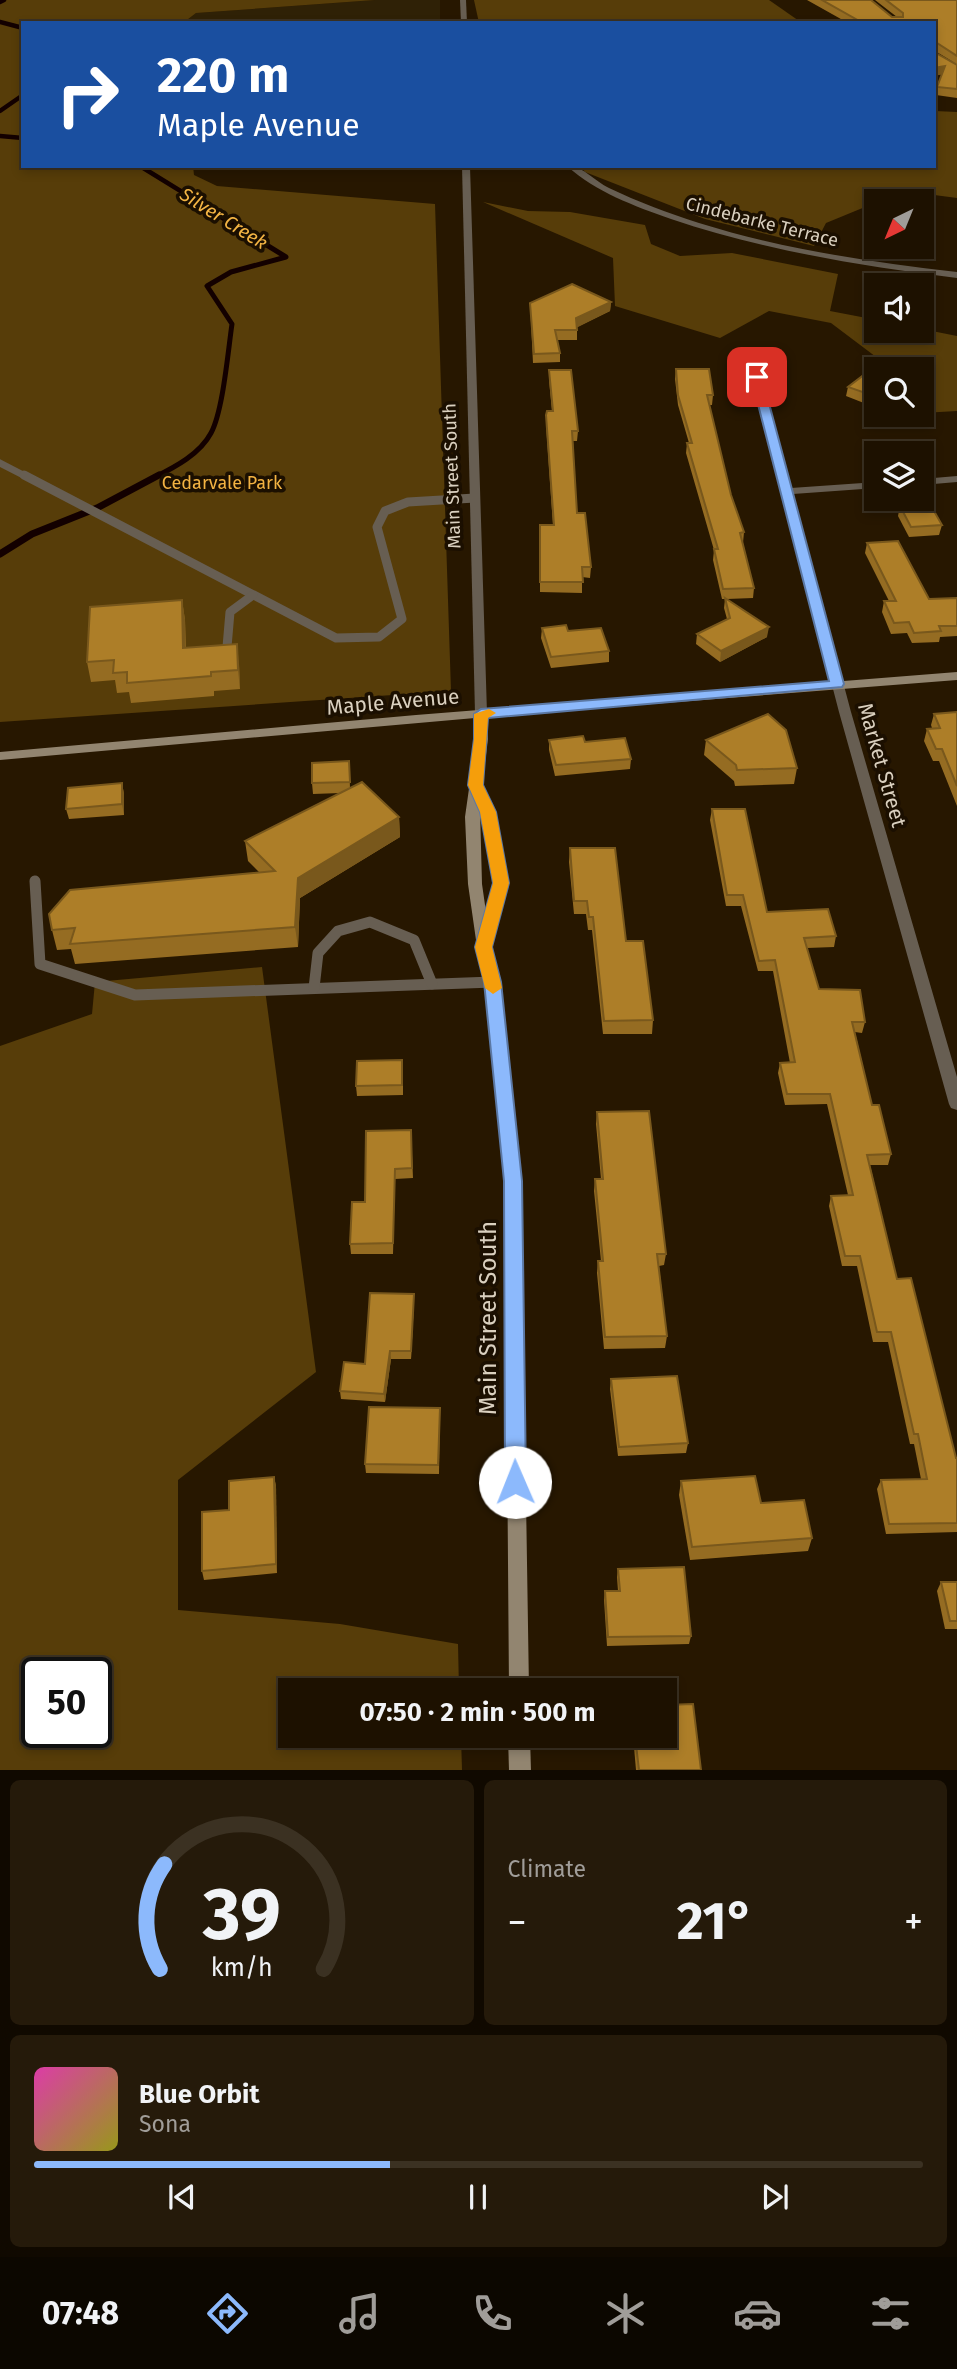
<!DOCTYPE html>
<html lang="en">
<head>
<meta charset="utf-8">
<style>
	body { margin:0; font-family:"Fira Sans",sans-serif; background:#251a0a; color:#f1f3f6; height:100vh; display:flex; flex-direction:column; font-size:26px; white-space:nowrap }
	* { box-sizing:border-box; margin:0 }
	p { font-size:23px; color:#a09d99 }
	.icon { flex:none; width:38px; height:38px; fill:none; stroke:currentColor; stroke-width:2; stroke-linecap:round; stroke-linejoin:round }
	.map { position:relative; height:1770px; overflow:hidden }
	.drawer { display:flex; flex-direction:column; gap:10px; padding:10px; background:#100900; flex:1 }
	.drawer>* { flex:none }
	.banner { position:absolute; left:21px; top:21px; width:915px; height:147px; border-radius:0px; box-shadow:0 4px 10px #0003,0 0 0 2px #3b3122; background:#1a4fa0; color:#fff; overflow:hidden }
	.needle { width:46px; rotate:223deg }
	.fabs { position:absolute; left:864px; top:189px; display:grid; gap:14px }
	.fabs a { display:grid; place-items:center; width:70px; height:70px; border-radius:0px; background:#1d1100; box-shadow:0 4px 10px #0003,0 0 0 2px #3b3122; font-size:35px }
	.speed { position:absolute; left:21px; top:1657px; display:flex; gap:14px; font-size:35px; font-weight:700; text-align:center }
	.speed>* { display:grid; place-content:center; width:91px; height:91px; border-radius:50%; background:#1d1100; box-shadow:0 4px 10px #0003,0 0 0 2px #3b3122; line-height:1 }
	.speed .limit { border:4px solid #111; border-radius:10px; background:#fff; color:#111 }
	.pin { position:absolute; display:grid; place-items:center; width:60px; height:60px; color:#fff; margin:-30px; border-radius:14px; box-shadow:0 4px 10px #0006 }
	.me { position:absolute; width:77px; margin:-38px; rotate:359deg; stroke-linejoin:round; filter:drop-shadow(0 0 5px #0008) }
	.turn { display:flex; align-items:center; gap:24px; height:147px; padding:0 21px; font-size:32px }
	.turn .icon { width:91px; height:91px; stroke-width:2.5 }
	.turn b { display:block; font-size:49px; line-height:60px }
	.big { font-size:52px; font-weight:700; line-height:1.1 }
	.drawer .widget { flex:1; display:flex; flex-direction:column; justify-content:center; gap:10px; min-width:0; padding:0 24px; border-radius:10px; background:#251a0a }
	.drawer .dial { align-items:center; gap:0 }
	.dial svg { height:182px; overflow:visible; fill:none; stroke:#3b3122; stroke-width:7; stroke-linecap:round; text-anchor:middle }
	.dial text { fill:#f1f3f6; stroke:none }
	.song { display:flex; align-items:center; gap:21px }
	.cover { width:84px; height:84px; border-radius:10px; background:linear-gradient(135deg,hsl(320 70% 55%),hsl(60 70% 35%)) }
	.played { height:7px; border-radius:4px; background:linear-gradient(90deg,#8cb9fc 40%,#3b3122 40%) }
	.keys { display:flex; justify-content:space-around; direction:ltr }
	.heat { display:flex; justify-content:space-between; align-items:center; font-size:38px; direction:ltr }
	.drawer .tiles { flex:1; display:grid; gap:10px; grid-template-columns:1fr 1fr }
	.widget:last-child { grid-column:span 2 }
	.trip { position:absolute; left:278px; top:1678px; width:399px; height:70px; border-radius:0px; background:#1d1100; box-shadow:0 4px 10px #0003,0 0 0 2px #3b3122; font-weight:700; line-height:70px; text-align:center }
	.dock { display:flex; height:112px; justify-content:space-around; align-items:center; background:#0c0700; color:#a09d99 }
	.dock .icon { width:49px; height:49px }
	.dock .selected { color:#8cb9fc }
	.dock b { font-size:32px; color:#f1f3f6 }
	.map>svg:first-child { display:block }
	.built { fill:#2f2106 }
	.green { fill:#573d09; fill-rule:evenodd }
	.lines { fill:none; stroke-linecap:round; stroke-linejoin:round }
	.stream-far2 { stroke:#130000; stroke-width:4.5 }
	.stream-far1 { stroke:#130000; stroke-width:5 }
	.stream { stroke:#130000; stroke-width:7 }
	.service-far2 { stroke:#675e52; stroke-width:7 }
	.service-far1 { stroke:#675e52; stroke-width:9 }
	.service { stroke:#675e52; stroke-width:11 }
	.minor { fill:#675e52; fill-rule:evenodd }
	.tertiary { fill:#675e52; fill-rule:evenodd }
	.secondary { fill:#928570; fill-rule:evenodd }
	.wall { fill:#956c22 }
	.shaded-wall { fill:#79581c }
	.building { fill:#ad7e28; stroke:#79581c; stroke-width:2 }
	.route { fill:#8cb9fc; stroke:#5b78a4; stroke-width:2 }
	.slow { fill:#f59e0b }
	.labels { text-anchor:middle; stroke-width:7; stroke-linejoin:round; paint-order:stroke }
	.far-street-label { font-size:18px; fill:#dad0bf; stroke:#1b0f00 }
	.far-park-label { font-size:18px; fill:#f3b342; stroke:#1b0f00 }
	.far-water-label { font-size:19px; font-style:italic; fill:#f3b443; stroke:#1b0f00 }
	.street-label { font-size:21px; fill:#dad0bf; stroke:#1b0f00 }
	.near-street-label { font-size:24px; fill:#dad0bf; stroke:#1b0f00 }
</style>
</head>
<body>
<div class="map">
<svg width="957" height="1771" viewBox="0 0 957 1771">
	<rect width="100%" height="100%" fill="#271700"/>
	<!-- built -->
	<path class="built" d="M 375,0 L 440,0 L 440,23 L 183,23 L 196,13 Z"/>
	<!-- green -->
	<g class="green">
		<path d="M 0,0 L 375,0 L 196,13 L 183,23 L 23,23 L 23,166 L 193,166 L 194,175 L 217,186 L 435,204 L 451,691 L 0,722 Z"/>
		<path d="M 474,0 L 769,0 L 802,23 L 479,23 Z"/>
		<path d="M 935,111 L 957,112 L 957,198 L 904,191 L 826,223 L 814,246 L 705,219 L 585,172 L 581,166 L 934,166 Z"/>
		<path d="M 483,202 L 528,211 L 570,212 L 645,225 L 651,244 L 680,256 L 732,253 L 838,274 L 830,311 L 877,320 L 877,331 L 922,329 L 957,336 L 957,411 L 922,413 L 922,369 L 892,369 L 831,323 L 769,311 L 720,338 L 615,306 L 613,258 Z"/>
		<path d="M 262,967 L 316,1372 L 178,1480 L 178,1610 L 340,1624 L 458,1644 L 459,1690 L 290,1690 L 290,1736 L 461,1736 L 462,1770 L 0,1770 L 0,1046 L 92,1014 L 95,982 ZM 37,1673 L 96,1673 L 96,1732 L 37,1732 Z"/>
	</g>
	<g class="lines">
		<!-- stream-far2 -->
		<g class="stream-far2">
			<path d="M 0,2 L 4,0"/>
			<path d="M 0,22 L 23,28"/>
			<path d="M 0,111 L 23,95"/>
			<path d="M 0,136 L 23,138"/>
			<path d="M 140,166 L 213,211"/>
		</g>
		<!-- stream-far1 -->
		<path class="stream-far1" d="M 155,477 C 175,467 200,454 211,433 C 223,411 228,351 232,324 L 207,286 L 231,272 L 286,257 L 210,210"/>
		<!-- stream -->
		<path class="stream" d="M 0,554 L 32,534 L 97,508 L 159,475"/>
		<!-- service-far2 -->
		<path class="service-far2" d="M 0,463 L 27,477"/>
		<!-- service-far1 -->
		<g class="service-far1">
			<path d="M 24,475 L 336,638 L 379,637 L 402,619 L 377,527 L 385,511 L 408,502 L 475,498"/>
			<path d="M 227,647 L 230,612 L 253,595"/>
		</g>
		<!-- service -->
		<g class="service">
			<path d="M 35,881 L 40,964 L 135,995 L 493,982"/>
			<path d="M 314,988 L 318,953 L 338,931 L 370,922 L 414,940 L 432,984"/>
		</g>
		<!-- minor -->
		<g class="minor">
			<path d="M 567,166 C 584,166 594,181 609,188 C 638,202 668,213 699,223 C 782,249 870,262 957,272 L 957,278 C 861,266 763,250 671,219 C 634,206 596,192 567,166 Z"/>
			<path d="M 762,354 L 770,356 L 762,377 L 791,488 L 877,482 L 877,488 L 793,494 L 851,712 L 957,1077 L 957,1110 L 951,1108 L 949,1104 L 839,712 L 752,377 Z"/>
			<path d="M 957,476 L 957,482 L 922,485 L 922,479 Z"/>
		</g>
		<!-- tertiary -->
		<g class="tertiary">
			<path d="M 460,0 L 466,0 L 467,23 L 461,23 Z"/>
			<path d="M 462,166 L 470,166 L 487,714 L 481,718 L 475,714 Z"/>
		</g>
		<!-- secondary -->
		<g class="secondary">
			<path d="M 957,672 L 957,680 L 487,717 L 488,739 L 482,787 L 495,812 L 508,883 L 491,943 L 500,982 L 521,1181 L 529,1690 L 509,1690 L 505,1181 L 486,982 L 477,947 L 468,884 L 465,817 L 476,739 L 475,718 L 0,760 L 0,752 L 416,715 ZM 480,809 L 494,883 L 486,912 L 482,884 Z"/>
			<path d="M 508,1736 L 530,1736 L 531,1771 L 509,1771 Z"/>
		</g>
	</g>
	<!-- wall -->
	<g class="wall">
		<path d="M 807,0 L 871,0 L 892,17 L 897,17 L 875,0 L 957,0 L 957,98 L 936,95 L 937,87 L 942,74 L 934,76 L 934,52 L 955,63 L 935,51 L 848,23 Z"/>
		<path d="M 611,302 L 610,311 L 577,327 L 577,340 L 557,340 L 560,353 L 560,362 L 533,363 L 530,303 Z"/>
		<path d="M 676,369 L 713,395 L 712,405 L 709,405 L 731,495 L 744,532 L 743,543 L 754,588 L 753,598 L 727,599 L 767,637 L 720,662 L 696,644 L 697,634 L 727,619 L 724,608 L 725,599 L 722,599 L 713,560 L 714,550 L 686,453 L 687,443 L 689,443 L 678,405 L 675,379 Z"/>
		<path d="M 549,370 L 578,431 L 577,441 L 573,441 L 577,513 L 591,567 L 590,578 L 582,577 L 582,593 L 540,592 L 540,525 L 553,525 L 546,425 L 546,415 L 552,411 L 549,380 Z"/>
		<path d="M 877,374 L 877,400 L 869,405 L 846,396 L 848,387 Z"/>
		<path d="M 900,506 L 942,525 L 939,535 L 909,537 L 898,516 Z"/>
		<path d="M 867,543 L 929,599 L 957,598 L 957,636 L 940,637 L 939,642 L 912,643 L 907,633 L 891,634 L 882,612 L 884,601 L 889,601 L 865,553 Z"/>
		<path d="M 182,600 L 185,620 L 186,648 L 239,664 L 240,689 L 214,691 L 214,696 L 131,703 L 129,692 L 117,693 L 115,680 L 91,682 L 87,662 Z"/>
		<path d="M 542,628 L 568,631 L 609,651 L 609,662 L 551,668 L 541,638 Z"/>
		<path d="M 957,712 L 957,806 L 939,761 L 933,761 L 924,741 L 927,729 L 932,728 L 931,725 L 934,714 Z"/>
		<path d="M 549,740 L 585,742 L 631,759 L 630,769 L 555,776 L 549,750 Z"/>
		<path d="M 706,740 L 797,768 L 794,784 L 735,786 L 734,781 L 704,755 Z"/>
		<path d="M 349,761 L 350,788 L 399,817 L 400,837 L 300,898 L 298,947 L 75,964 L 71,949 L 57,950 L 52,930 L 260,873 L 248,861 L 245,841 L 341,793 L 313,794 L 312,783 Z"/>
		<path d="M 122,783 L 124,794 L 124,815 L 69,819 L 66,809 Z"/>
		<path d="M 712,809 L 767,912 L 836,936 L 834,947 L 807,948 L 819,989 L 865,1022 L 862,1033 L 855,1032 L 872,1105 L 891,1154 L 888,1165 L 870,1165 L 897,1279 L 956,1458 L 957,1458 L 957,1532 L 886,1534 L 877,1489 L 881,1480 L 921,1479 L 914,1444 L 910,1444 L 888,1342 L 873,1342 L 857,1266 L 842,1266 L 829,1206 L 831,1196 L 848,1195 L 827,1104 L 785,1105 L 778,1073 L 780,1063 L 790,1063 L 773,971 L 758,971 L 741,906 L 726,906 L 710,820 Z"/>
		<path d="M 570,848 L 626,941 L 653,1020 L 652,1034 L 603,1034 L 592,930 L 588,930 L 586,914 L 574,914 L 569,862 Z"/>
		<path d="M 403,1070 L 403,1095 L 357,1096 L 356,1086 Z"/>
		<path d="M 597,1112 L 666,1254 L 664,1265 L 659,1266 L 667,1336 L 665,1348 L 604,1349 L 597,1273 L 598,1261 L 601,1261 L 594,1191 L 595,1179 L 601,1179 L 596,1124 Z"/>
		<path d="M 411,1130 L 413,1178 L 395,1179 L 393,1254 L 351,1254 L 350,1244 L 365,1202 Z"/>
		<path d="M 414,1303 L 411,1359 L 391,1359 L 385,1402 L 341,1399 L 340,1391 L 365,1364 Z"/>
		<path d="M 611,1379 L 688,1443 L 686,1453 L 618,1456 L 610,1389 Z"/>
		<path d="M 440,1418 L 439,1474 L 366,1473 L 365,1464 Z"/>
		<path d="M 274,1477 L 276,1486 L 277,1573 L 204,1580 L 202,1571 L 229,1510 Z"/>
		<path d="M 681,1481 L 761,1503 L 812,1538 L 808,1551 L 690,1560 L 679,1495 Z"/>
		<path d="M 618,1569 L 691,1636 L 689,1644 L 607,1646 L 604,1600 L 605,1591 L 618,1591 L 617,1577 Z"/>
		<path d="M 941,1582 L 957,1582 L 957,1629 L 945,1629 L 937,1591 Z"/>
		<path d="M 633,1736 L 665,1736 L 701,1770 L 636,1770 Z"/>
	</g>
	<!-- shaded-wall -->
	<g class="shaded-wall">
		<path d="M 945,66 L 944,74 L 934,76 L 934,68 Z"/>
		<path d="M 611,302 L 610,311 L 576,328 L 576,318 Z"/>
		<path d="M 877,391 L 877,400 L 869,405 L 871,395 Z"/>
		<path d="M 182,600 L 185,620 L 186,668 L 183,648 Z"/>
		<path d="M 769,627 L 767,637 L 720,662 L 721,651 Z"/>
		<path d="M 237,644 L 239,664 L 240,689 L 238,670 Z"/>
		<path d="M 122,783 L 124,794 L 124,815 L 122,804 Z"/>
		<path d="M 399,817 L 400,837 L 300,898 L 298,947 L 295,927 L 298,878 Z"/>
		<path d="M 414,1294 L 414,1303 L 411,1359 L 411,1351 Z"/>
		<path d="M 390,1351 L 391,1359 L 385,1402 L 384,1394 Z"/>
		<path d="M 274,1477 L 276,1486 L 277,1573 L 276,1564 Z"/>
	</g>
	<!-- building -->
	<g class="building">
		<path d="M 822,0 L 871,0 L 892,17 L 903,17 L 903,13 L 886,0 L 957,0 L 957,56 L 937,43 L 934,43 L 934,23 L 849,23 L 861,22 Z"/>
		<path d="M 934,52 L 957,65 L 957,89 L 937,87 L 945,66 L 934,68 Z"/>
		<path d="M 572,284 L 611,302 L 576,318 L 577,330 L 555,330 L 560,353 L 534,354 L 530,303 Z"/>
		<path d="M 676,369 L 709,369 L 713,395 L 707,395 L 731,495 L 744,532 L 740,533 L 754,588 L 723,589 L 714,549 L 718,549 L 687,443 L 692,443 L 678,395 Z"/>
		<path d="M 549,370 L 571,370 L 578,431 L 572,431 L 577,513 L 585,513 L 591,567 L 582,567 L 583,582 L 540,582 L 540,525 L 554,525 L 546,415 L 547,411 L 553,411 Z"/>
		<path d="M 869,371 L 877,374 L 877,391 L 871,395 L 848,387 Z"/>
		<path d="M 930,504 L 942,525 L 911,527 L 900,506 Z"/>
		<path d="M 898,541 L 929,599 L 957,598 L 957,626 L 939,626 L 941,631 L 914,633 L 909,622 L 894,623 L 884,601 L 896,601 L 867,543 Z"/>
		<path d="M 725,598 L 769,627 L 721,651 L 697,634 L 730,618 Z"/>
		<path d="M 182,600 L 183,648 L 237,644 L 238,670 L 211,672 L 211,676 L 127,683 L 127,672 L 113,673 L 114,660 L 87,662 L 90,607 Z"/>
		<path d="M 566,625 L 568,631 L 601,628 L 609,651 L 551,657 L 542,628 Z"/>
		<path d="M 957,712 L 957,786 L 942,749 L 936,749 L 927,729 L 940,728 L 934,714 Z"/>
		<path d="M 768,714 L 786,730 L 797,768 L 737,770 L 736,765 L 706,740 Z"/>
		<path d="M 583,736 L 585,742 L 625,738 L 631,759 L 556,765 L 549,740 Z"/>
		<path d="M 349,761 L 350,782 L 312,783 L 312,763 Z"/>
		<path d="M 362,782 L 399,817 L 298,878 L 295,927 L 70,944 L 75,928 L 52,930 L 49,914 L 70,890 L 275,871 L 245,841 Z"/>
		<path d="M 122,783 L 122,804 L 66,809 L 68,788 Z"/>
		<path d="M 712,809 L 745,809 L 767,912 L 828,909 L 836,936 L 804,938 L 819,989 L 860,990 L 865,1022 L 852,1022 L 872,1105 L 879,1105 L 891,1154 L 867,1155 L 897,1279 L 911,1278 L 956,1458 L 957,1458 L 957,1523 L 889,1524 L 881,1480 L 927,1479 L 918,1434 L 914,1434 L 891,1332 L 877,1332 L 860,1256 L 845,1256 L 831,1196 L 853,1195 L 830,1094 L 787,1094 L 780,1063 L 795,1062 L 775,960 L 759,961 L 743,895 L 727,895 Z"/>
		<path d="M 570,848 L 615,848 L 626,941 L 643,941 L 653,1020 L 604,1021 L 593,917 L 589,917 L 587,901 L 574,901 Z"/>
		<path d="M 402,1060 L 402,1085 L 356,1086 L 357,1061 Z"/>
		<path d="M 649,1111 L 666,1254 L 657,1254 L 667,1336 L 605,1337 L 598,1261 L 603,1261 L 595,1179 L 603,1179 L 597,1112 Z"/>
		<path d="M 411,1130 L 412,1168 L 395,1169 L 393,1243 L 350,1244 L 352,1202 L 365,1202 L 366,1131 Z"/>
		<path d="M 370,1293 L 414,1294 L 411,1351 L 390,1351 L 384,1394 L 340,1391 L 344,1362 L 365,1364 Z"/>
		<path d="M 677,1376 L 688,1443 L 619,1447 L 611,1379 Z"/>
		<path d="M 369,1407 L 440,1408 L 438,1465 L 365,1464 Z"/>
		<path d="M 755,1476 L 761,1503 L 804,1500 L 812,1538 L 692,1547 L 681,1481 Z"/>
		<path d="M 274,1477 L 276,1564 L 202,1571 L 202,1512 L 229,1510 L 229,1481 Z"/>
		<path d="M 684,1567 L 691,1636 L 608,1637 L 605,1591 L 620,1591 L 618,1569 Z"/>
		<path d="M 941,1582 L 957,1582 L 957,1621 L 950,1621 Z"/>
		<path d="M 693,1704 L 701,1770 L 639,1770 L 635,1736 L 665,1736 L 665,1705 Z"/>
	</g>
	<!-- route -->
	<path class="route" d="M 757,373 L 762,377 L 844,684 L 842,687 L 488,718 L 483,785 L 496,812 L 509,883 L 492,947 L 501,982 L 522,1181 L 526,1482 L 523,1489 L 515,1492 L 508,1489 L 505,1482 L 504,1181 L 484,982 L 475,947 L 493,883 L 480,812 L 468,785 L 474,739 L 474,714 L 481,709 L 829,681 L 751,377 Z"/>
	<!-- slow -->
	<path class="slow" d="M 489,709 L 496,713 L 488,718 L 483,785 L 496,812 L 509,883 L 492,947 L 502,988 L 493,994 L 485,988 L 475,947 L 493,883 L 480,812 L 468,785 L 474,739 L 474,714 Z"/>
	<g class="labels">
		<!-- far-street labels -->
		<g class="far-street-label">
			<text transform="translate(762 222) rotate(14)" y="6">Cindebarke Terrace</text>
			<text transform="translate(452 476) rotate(-92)" y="6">Main Street South</text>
		</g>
		<!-- far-park labels -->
		<g class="far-park-label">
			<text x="222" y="489">Cedarvale Park</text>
		</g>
		<!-- far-water labels -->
		<g class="far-water-label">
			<text transform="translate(224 218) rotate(32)" y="7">Silver Creek</text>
		</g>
		<!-- street labels -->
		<g class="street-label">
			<text transform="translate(393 702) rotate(-5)" y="7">Maple Avenue</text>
			<text transform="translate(882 765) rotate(74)" y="7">Market Street</text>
		</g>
		<!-- near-street labels -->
		<g class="near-street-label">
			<text transform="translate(488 1318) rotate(-90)" y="8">Main Street South</text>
		</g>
	</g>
</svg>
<div class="fabs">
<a><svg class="needle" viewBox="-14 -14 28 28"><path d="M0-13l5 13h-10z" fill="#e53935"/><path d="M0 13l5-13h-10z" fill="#a09d99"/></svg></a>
<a><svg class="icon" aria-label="sound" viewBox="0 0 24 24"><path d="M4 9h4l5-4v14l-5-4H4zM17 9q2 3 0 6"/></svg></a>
<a><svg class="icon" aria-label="search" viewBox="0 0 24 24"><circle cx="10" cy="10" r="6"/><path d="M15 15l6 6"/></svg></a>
<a><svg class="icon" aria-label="layers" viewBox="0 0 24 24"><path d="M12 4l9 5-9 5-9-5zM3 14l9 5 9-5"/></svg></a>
</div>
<div class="speed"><div class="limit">50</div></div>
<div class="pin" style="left:757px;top:377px;background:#d93025"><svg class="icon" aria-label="arrive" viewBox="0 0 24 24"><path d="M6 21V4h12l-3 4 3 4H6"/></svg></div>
<svg class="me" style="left:515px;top:1482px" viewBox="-20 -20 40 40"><circle r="19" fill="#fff"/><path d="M0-13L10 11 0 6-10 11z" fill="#8cb9fc"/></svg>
<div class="trip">07:50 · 2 min · 500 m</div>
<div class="banner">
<div class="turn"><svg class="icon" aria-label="right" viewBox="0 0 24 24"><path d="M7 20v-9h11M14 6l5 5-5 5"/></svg><div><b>220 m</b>Maple Avenue</div></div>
</div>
</div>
<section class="drawer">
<div class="tiles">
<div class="widget dial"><svg viewBox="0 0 100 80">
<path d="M14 69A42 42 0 1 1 86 69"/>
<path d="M14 69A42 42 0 0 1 16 23" stroke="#8cb9fc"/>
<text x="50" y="56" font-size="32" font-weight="700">39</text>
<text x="50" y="72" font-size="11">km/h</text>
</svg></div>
<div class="widget"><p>Climate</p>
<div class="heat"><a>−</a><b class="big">21°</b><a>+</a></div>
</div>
<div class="widget">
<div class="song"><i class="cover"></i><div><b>Blue Orbit</b><p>Sona</p></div></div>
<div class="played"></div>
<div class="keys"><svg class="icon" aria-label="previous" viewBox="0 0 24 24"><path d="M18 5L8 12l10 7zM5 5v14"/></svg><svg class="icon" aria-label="pause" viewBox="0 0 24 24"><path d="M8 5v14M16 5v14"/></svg><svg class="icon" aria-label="next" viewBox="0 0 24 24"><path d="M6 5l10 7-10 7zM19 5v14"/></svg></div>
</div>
</div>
</section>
<nav class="dock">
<b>07:48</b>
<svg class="icon selected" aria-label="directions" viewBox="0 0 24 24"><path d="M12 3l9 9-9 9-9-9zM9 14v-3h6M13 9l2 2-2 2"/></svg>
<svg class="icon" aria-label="music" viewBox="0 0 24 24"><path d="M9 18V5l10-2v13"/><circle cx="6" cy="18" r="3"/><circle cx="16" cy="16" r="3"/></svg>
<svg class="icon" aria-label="phone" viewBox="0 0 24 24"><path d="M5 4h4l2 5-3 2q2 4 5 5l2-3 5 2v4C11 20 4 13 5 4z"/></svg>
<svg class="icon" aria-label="climate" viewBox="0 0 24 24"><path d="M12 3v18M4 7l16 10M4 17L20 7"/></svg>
<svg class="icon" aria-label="car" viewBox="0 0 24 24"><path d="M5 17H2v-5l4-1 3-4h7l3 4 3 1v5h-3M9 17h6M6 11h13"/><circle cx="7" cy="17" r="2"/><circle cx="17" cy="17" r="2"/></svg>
<svg class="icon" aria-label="filters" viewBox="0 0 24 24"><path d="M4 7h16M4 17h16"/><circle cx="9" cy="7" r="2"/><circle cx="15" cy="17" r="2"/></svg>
</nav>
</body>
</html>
